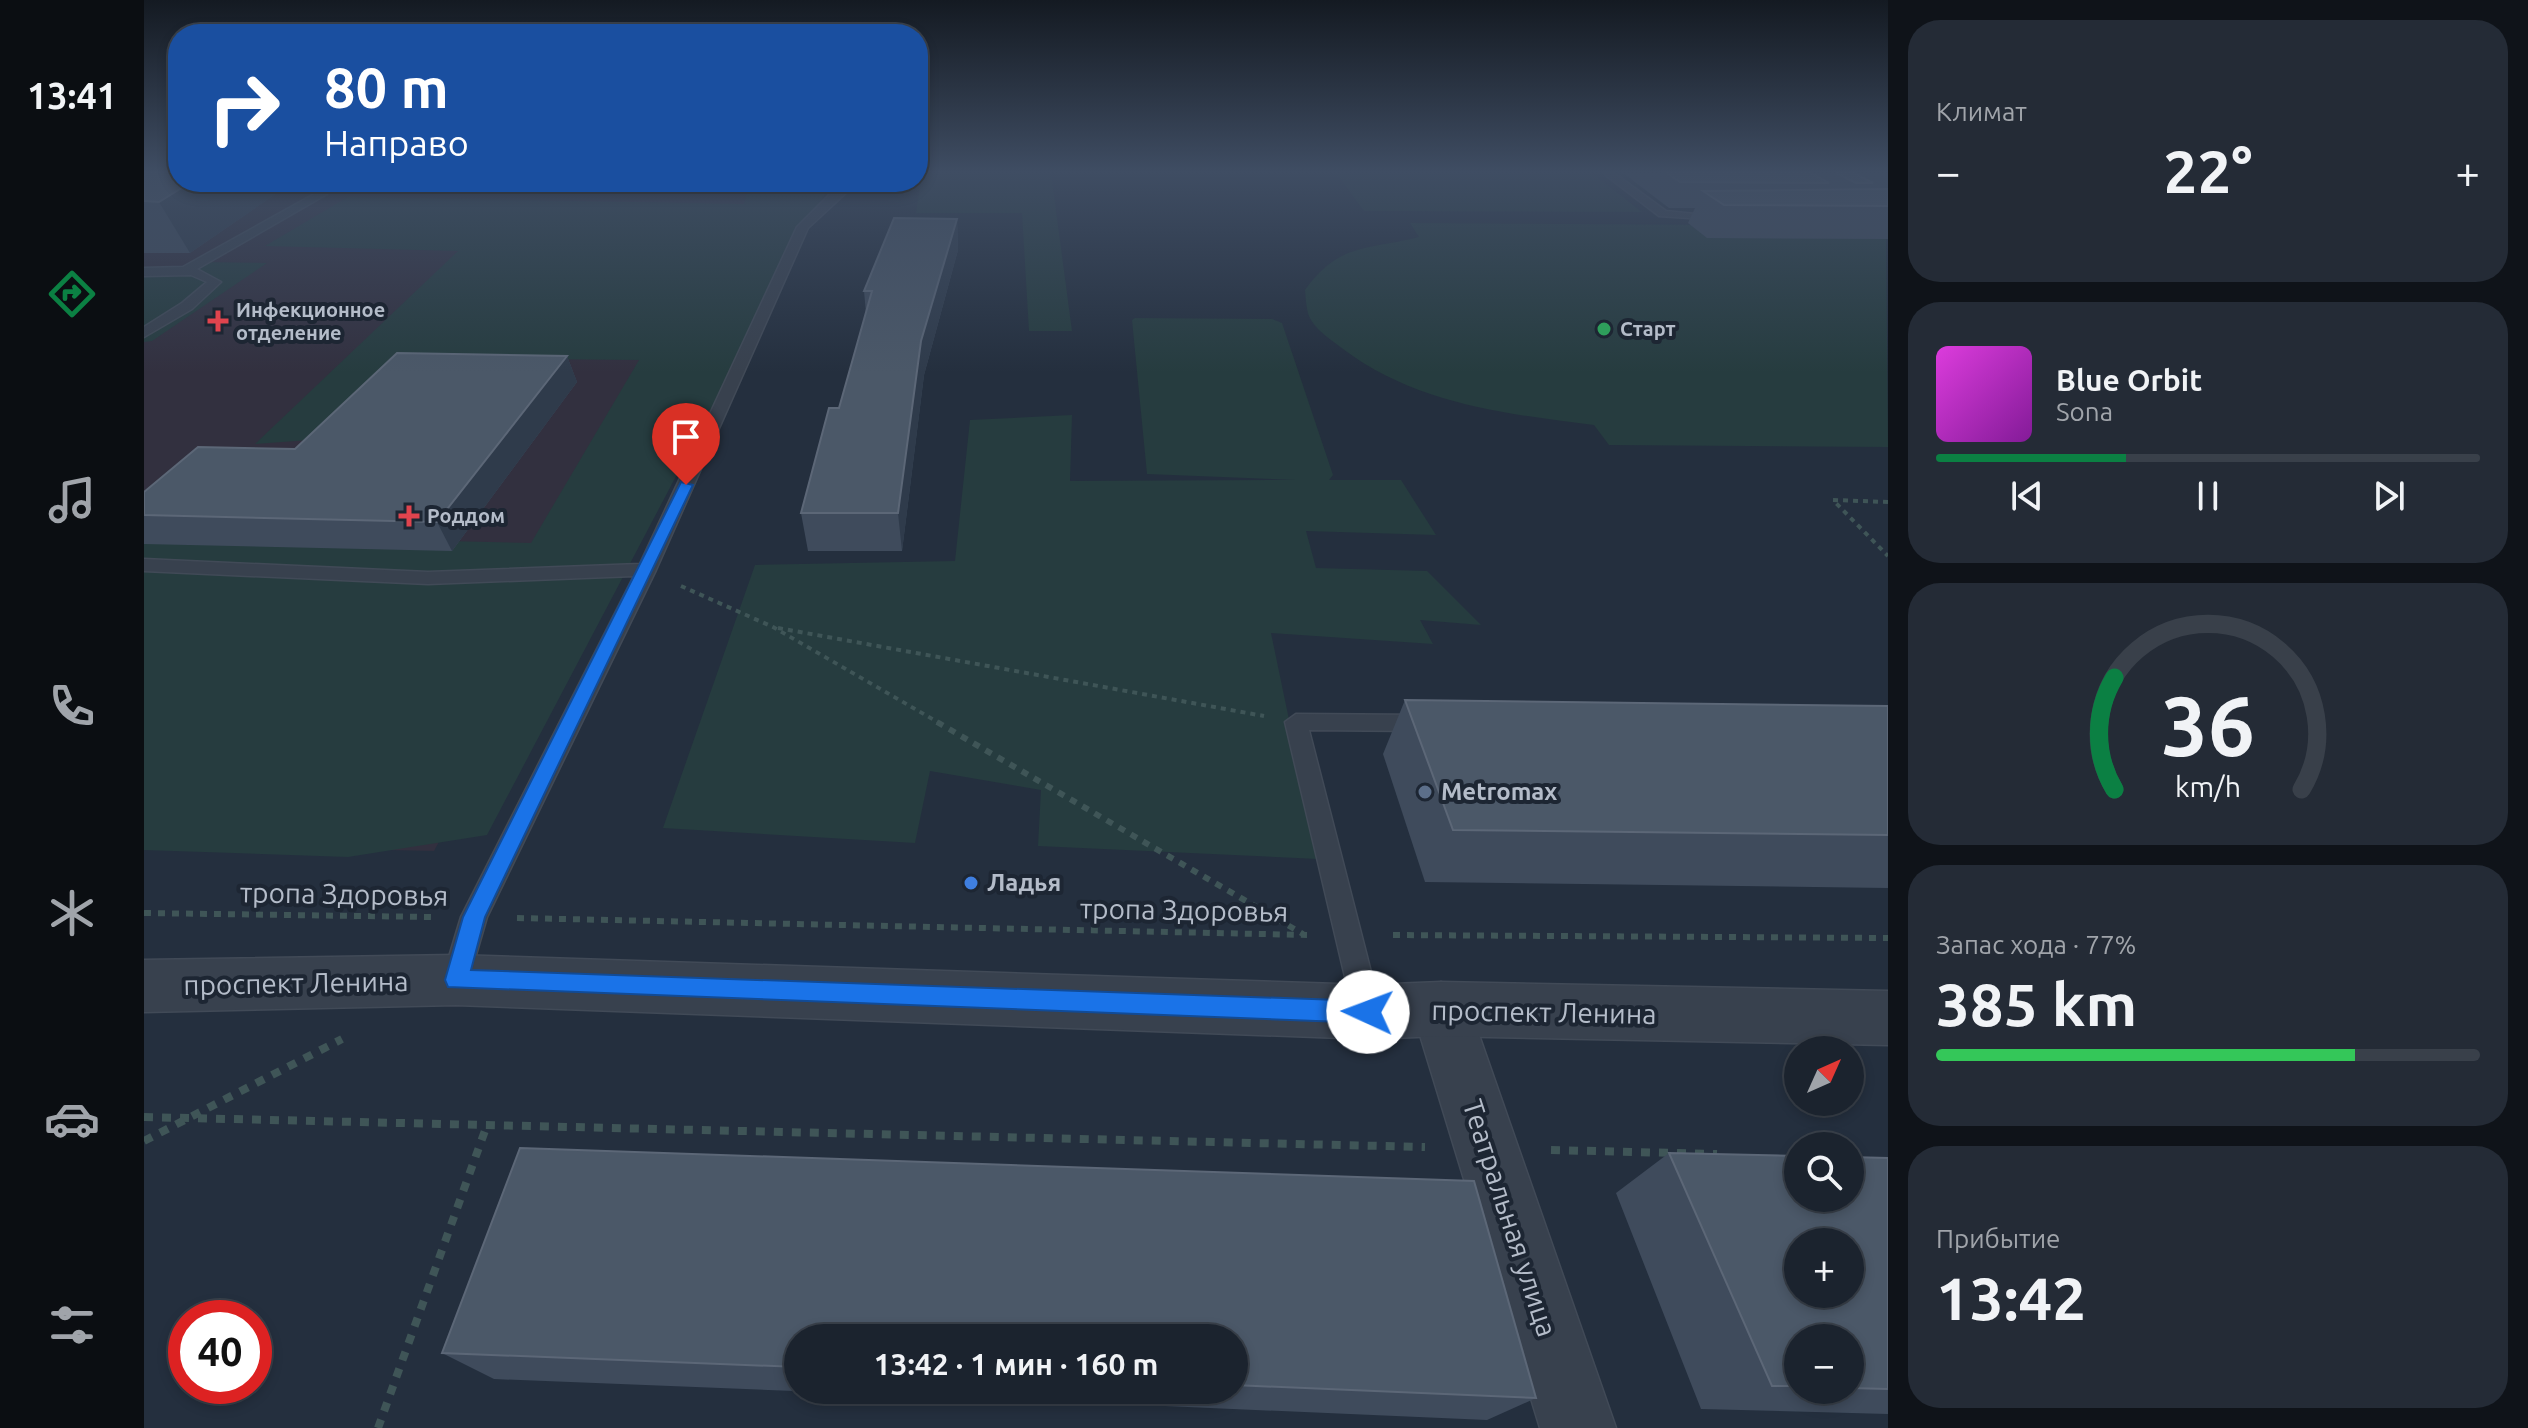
<!DOCTYPE html>
<html lang="ru">
<head>
<meta charset="utf-8">
<style>
	body { margin:0; font-family:Ubuntu,sans-serif; background:#242b36; color:#f1f3f6; height:100vh; display:flex; flex-direction:column; font-size:30px; white-space:nowrap }
	* { box-sizing:border-box; margin:0 }
	p { font-size:26px; color:#a0a4aa }
	.icon { flex:none; width:44px; height:44px; fill:none; stroke:currentColor; stroke-width:2; stroke-linecap:round; stroke-linejoin:round }
	.map { position:relative; flex:1; overflow:hidden }
	.drawer { display:flex; flex-direction:column; gap:20px; padding:20px; background:#0f1319; width:640px }
	.drawer>* { flex:none }
	.guide { position:absolute; left:24px; top:24px; width:760px; height:168px; border-radius:32px; box-shadow:0 4px 12px #0003,0 0 0 2px #39404a; background:#1a4fa0; color:#fff; overflow:hidden }
	.needle { width:52px; rotate:45deg }
	.tools { position:absolute; left:1640px; top:1036px; display:grid; gap:16px }
	.tools a { display:grid; place-items:center; width:80px; height:80px; border-radius:50%; background:#1b232e; box-shadow:0 4px 12px #0003,0 0 0 2px #39404a; font-size:40px }
	.speed { position:absolute; left:24px; top:1300px; display:flex; gap:16px; font-size:40px; font-weight:700; text-align:center }
	.speed>* { display:grid; place-content:center; width:104px; height:104px; border-radius:50%; background:#1b232e; box-shadow:0 4px 12px #0003,0 0 0 2px #39404a; line-height:1 }
	.speed .limit { border:12px solid #d22; background:#fff; color:#111 }
	.pin { position:absolute; display:grid; place-items:center; width:68px; height:68px; color:#fff; margin:-82px -34px; border-radius:50% 50% 50% 0; rotate:-45deg; box-shadow:0 0 8px #0007 }
	.pin .icon { rotate:45deg }
	.me { position:absolute; width:88px; margin:-44px; rotate:272deg; stroke-linejoin:round; filter:drop-shadow(0 0 6px #0008) }
	.turn { display:flex; align-items:center; gap:28px; height:168px; padding:0 24px; font-size:36px }
	.turn .icon { width:104px; height:104px; stroke-width:2.5 }
	.turn b { display:block; font-size:56px; line-height:68px }
	.big { font-size:60px; font-weight:600; line-height:1.1 }
	.drawer .tile { flex:1; display:flex; flex-direction:column; justify-content:center; gap:12px; min-width:0; padding:0 28px; border-radius:32px; background:#242b36 }
	.drawer .dial { align-items:center; gap:0 }
	.dial svg { height:208px; overflow:visible; fill:none; stroke:#39404a; stroke-width:7; stroke-linecap:round; text-anchor:middle }
	.dial text { fill:#f1f3f6; stroke:none }
	.song { display:flex; align-items:center; gap:24px }
	.cover { width:96px; height:96px; border-radius:12px; background:linear-gradient(135deg,hsl(300 70% 55%),hsl(290 70% 35%)) }
	.played { height:8px; border-radius:4px; background:linear-gradient(90deg,#0b8043 35%,#39404a 35%) }
	.keys { display:flex; justify-content:space-around; direction:ltr }
	.heat { display:flex; justify-content:space-between; align-items:center; font-size:44px; direction:ltr }
	.charge { height:12px; border-radius:6px; background:linear-gradient(90deg,#34c759 77%,#39404a 0) }
	.trip { position:absolute; left:640px; top:1324px; width:464px; height:80px; border-radius:40px; background:#1b232e; box-shadow:0 4px 12px #0003,0 0 0 2px #39404a; font-weight:600; line-height:80px; text-align:center }
	main { display:flex; flex:1; min-height:0 }
	.menu { display:flex; flex-direction:column; width:144px; justify-content:space-around; align-items:center; background:#0b0e12; color:#a0a4aa }
	.menu .icon { width:56px; height:56px }
	.menu .current { color:#0b8043 }
	.menu b { font-size:36px; color:#f1f3f6 }
	.map>svg:first-child { display:block }
	.medical { fill:#32303f }
	.green { fill:#263c3f }
	.lines { fill:none; stroke-linecap:round; stroke-linejoin:round }
	.service-casing { stroke:#414a57; stroke-width:3 }
	.minor-casing { stroke:#414a57; stroke-width:3 }
	.tertiary-casing { stroke:#414a57; stroke-width:3 }
	.path-far2 { stroke:#3f5557; stroke-width:4; stroke-dasharray:5 5; stroke-linecap:butt }
	.path-far1 { stroke:#3f5557; stroke-width:6; stroke-dasharray:7 7; stroke-linecap:butt }
	.path { stroke:#3f5557; stroke-width:8; stroke-dasharray:9 9; stroke-linecap:butt }
	.service { fill:#38414e; fill-rule:evenodd }
	.minor { fill:#38414e; fill-rule:evenodd }
	.tertiary { fill:#38414e; fill-rule:evenodd }
	.wall { fill:#3f4b5c; fill-rule:evenodd }
	.shaded-wall { fill:#2f3b4b }
	.building { fill:#4b5868; stroke:#5c6777; stroke-width:2; fill-rule:evenodd }
	.route { fill:#1a73e8; stroke:#114b97; stroke-width:2 }
	.health-dot { fill:#e0444e; stroke:#1d2633; stroke-width:3 }
	.leisure-dot { fill:#2e9e5b; stroke:#1d2633; stroke-width:3 }
	.service-dot { fill:#5c6f8a; stroke:#1d2633; stroke-width:3 }
	.shop-dot { fill:#3f7fe0; stroke:#1d2633; stroke-width:3 }
	.labels { text-anchor:middle; stroke-width:8; stroke-linejoin:round; paint-order:stroke }
	.far-poi-label { font-size:20px; font-weight:bold; fill:#b4bcc9; stroke:#1d2633; text-anchor:start }
	.poi-label { font-size:24px; font-weight:bold; fill:#b4bcc9; stroke:#1d2633; text-anchor:start }
	.near-street-label { font-size:28px; fill:#b4bcc9; stroke:#1d2633 }
</style>
</head>
<body>
<main>
<nav class="menu">
<b>13:41</b>
<svg class="icon current" aria-label="directions" viewBox="0 0 24 24"><path d="M12 3l9 9-9 9-9-9zM9 14v-3h6M13 9l2 2-2 2"/></svg>
<svg class="icon" aria-label="music" viewBox="0 0 24 24"><path d="M9 18V5l10-2v13"/><circle cx="6" cy="18" r="3"/><circle cx="16" cy="16" r="3"/></svg>
<svg class="icon" aria-label="phone" viewBox="0 0 24 24"><path d="M5 4h4l2 5-3 2q2 4 5 5l2-3 5 2v4C11 20 4 13 5 4z"/></svg>
<svg class="icon" aria-label="climate" viewBox="0 0 24 24"><path d="M12 3v18M4 7l16 10M4 17L20 7"/></svg>
<svg class="icon" aria-label="car" viewBox="0 0 24 24"><path d="M5 17H2v-5l4-1 3-4h7l3 4 3 1v5h-3M9 17h6M6 11h13"/><circle cx="7" cy="17" r="2"/><circle cx="17" cy="17" r="2"/></svg>
<svg class="icon" aria-label="filters" viewBox="0 0 24 24"><path d="M4 7h16M4 17h16"/><circle cx="9" cy="7" r="2"/><circle cx="15" cy="17" r="2"/></svg>
</nav>
<div class="map">
<svg width="1744" height="1428" viewBox="0 0 1744 1428">
	<rect width="100%" height="100%" fill="#242f3e"/>
	<!-- medical -->
	<path class="medical" d="M 0,173 L 34,182 L 650,182 L 290,851 L 0,845 Z"/>
	<!-- green -->
	<g class="green">
		<path d="M 778,173 L 907,173 L 928,331 L 885,331 L 878,213 L 772,213 Z"/>
		<path d="M 1192,173 L 1448,173 L 1498,212 L 1220,211 Z"/>
		<path d="M 606,182 L 687,182 L 343,835 L 204,857 L 0,850 L 0,534 L 387,543 L 495,360 L 263,358 L 179,439 L 111,444 L 314,251 L 121,246 L 204,197 L 600,204 Z"/>
		<path d="M 1266,223 L 1742,226 L 1744,447 L 1465,445 L 1450,425 C 1362,414 1272,404 1199,349 C 1189,341 1174,332 1167,320 C 1162,312 1162,299 1161,290 C 1195,242 1225,250 1275,237 Z"/>
		<path d="M 50,262 L 123,263 L 8,341 L 0,342 L 0,268 L 39,269 Z"/>
		<path d="M 991,318 L 1128,319 L 1138,323 L 1189,475 L 1185,480 L 1257,480 L 1292,535 L 1162,531 L 1172,568 L 1283,571 L 1337,625 L 1276,620 L 1289,644 L 1127,633 L 1174,859 L 894,846 L 897,790 L 786,771 L 771,843 L 519,828 L 611,565 L 811,561 L 826,420 L 928,415 L 926,481 L 1151,480 L 1003,474 L 988,320 Z"/>
	</g>
	<g class="lines">
		<defs>
			<g id="service">
				<path d="M 1459,173 L 1470,173 L 1522,211 L 1580,217 L 1575,220 L 1515,216 Z"/>
				<path d="M 154,182 L 174,182 L 183,194 L 53,269 L 77,282 L 48,309 L 0,337 L 0,327 L 38,303 L 63,282 L 47,275 L 0,276 L 0,268 L 39,267 L 172,193 L 167,186 Z"/>
				<path d="M 698,182 L 708,182 L 703,192 L 664,228 L 512,570 L 343,917 L 322,989 L 312,993 L 302,989 L 298,980 L 317,917 L 490,576 L 284,584 L 0,571 L 0,559 L 284,572 L 496,564 L 653,227 Z"/>
				<path d="M 1152,714 L 1280,715 L 1291,723 L 1280,731 L 1165,730 L 1237,1011 L 1233,1020 L 1223,1024 L 1213,1020 L 1209,1011 L 1141,722 Z"/>
			</g>
			<path id="minor" d="M 1297,982 L 1317,990 L 1326,1009 L 1472,1428 L 1396,1428 L 1268,1009 L 1277,990 Z"/>
			<path id="tertiary" d="M 312,955 L 1224,985 L 1297,982 L 1744,991 L 1744,1045 L 1297,1036 L 1224,1039 L 312,1005 L 0,1012 L 0,960 Z"/>
		</defs>
		<!-- service casing -->
		<use href="#service" class="service-casing"/>
		<!-- minor casing -->
		<use href="#minor" class="minor-casing"/>
		<!-- tertiary casing -->
		<use href="#tertiary" class="tertiary-casing"/>
		<!-- path-far2 -->
		<g class="path-far2">
			<path d="M 1744,502 L 1689,500 L 1744,556"/>
			<path d="M 537,586 L 629,627 L 797,724"/>
			<path d="M 634,628 L 1120,716"/>
		</g>
		<!-- path-far1 -->
		<g class="path-far1">
			<path d="M 793,722 L 1159,934"/>
			<path d="M 0,913 L 287,917"/>
			<path d="M 373,918 L 1163,935"/>
			<path d="M 1249,935 L 1744,938"/>
		</g>
		<!-- path -->
		<g class="path">
			<path d="M 0,1117 L 1281,1147"/>
			<path d="M 0,1141 L 198,1039"/>
			<path d="M 1407,1150 L 1573,1154"/>
			<path d="M 234,1428 L 343,1125"/>
		</g>
		<!-- service -->
		<use href="#service" class="service"/>
		<!-- minor -->
		<use href="#minor" class="minor"/>
		<!-- tertiary -->
		<use href="#tertiary" class="tertiary"/>
	</g>
	<!-- wall -->
	<g class="wall">
		<path d="M 0,173 L 34,182 L 145,182 L 146,184 L 46,253 L 0,253 Z"/>
		<path d="M 1479,173 L 1744,173 L 1744,239 L 1563,238 L 1544,223 L 1551,208 L 1525,208 Z"/>
		<path d="M 813,219 L 814,250 L 780,375 L 758,551 L 664,551 L 657,513 L 695,408 L 722,313 L 720,291 Z"/>
		<path d="M 423,356 L 433,382 L 308,551 L 0,544 L 0,492 L 151,449 Z"/>
		<path d="M 1261,700 L 1744,706 L 1744,888 L 1281,882 L 1239,754 Z"/>
		<path d="M 1525,1153 L 1744,1158 L 1744,1414 L 1557,1409 L 1472,1193 ZM 1654,1338 L 1706,1338 L 1706,1390 L 1654,1390 Z"/>
		<path d="M 1330,1181 L 1392,1398 L 1343,1420 L 953,1403 L 350,1379 L 298,1353 ZM 654,1338 L 1090,1338 L 1090,1390 L 654,1390 Z"/>
	</g>
	<!-- shaded-wall -->
	<g class="shaded-wall">
		<path d="M 47,182 L 145,182 L 146,184 L 46,253 L 15,202 Z"/>
		<path d="M 813,219 L 814,250 L 780,375 L 758,551 L 754,513 L 777,341 Z"/>
		<path d="M 423,356 L 433,382 L 308,551 L 293,522 Z"/>
	</g>
	<!-- building -->
	<g class="building">
		<path d="M 0,173 L 34,173 L 34,182 L 47,182 L 15,202 L 0,201 Z"/>
		<path d="M 1523,173 L 1667,173 L 1685,183 L 1536,182 Z"/>
		<path d="M 1692,173 L 1710,173 L 1729,183 L 1712,183 Z"/>
		<path d="M 1744,189 L 1744,206 L 1580,205 L 1559,191 Z"/>
		<path d="M 750,218 L 813,219 L 777,341 L 754,513 L 657,513 L 685,408 L 695,408 L 728,291 L 720,291 Z"/>
		<path d="M 253,353 L 423,356 L 293,522 L 0,515 L 0,492 L 54,447 L 151,449 Z"/>
		<path d="M 1261,700 L 1744,706 L 1744,835 L 1309,830 Z"/>
		<path d="M 376,1148 L 1330,1181 L 1392,1398 L 1090,1385 L 1090,1338 L 654,1338 L 654,1367 L 298,1353 Z"/>
		<path d="M 1525,1153 L 1654,1156 L 1654,1198 L 1706,1198 L 1706,1157 L 1744,1158 L 1744,1389 L 1706,1388 L 1706,1338 L 1654,1338 L 1654,1386 L 1628,1386 ZM 1654,1242 L 1706,1242 L 1706,1294 L 1654,1294 Z"/>
	</g>
	<!-- sky -->
	<linearGradient id="sky" x2="0" y2="1"><stop stop-color="#141a22"/><stop offset="0.46" stop-color="#3f4d63"/><stop offset="1" stop-color="#3f4d63" stop-opacity="0"/></linearGradient>
	<rect width="1744" height="373" fill="url(#sky)"/>
	<!-- route -->
	<path class="route" d="M 537,482 L 549,485 L 341,917 L 327,970 L 1224,1001 L 1232,1005 L 1235,1012 L 1232,1020 L 1224,1023 L 304,987 L 301,980 L 319,917 Z"/>
	<!-- markers -->
	<g class="health-dot">
		<path d="M70 309h8v8h8v8h-8v8h-8v-8h-8v-8h8z"/>
		<path d="M261 504h8v8h8v8h-8v8h-8v-8h-8v-8h8z"/>
	</g>
	<circle class="leisure-dot" cx="1460" cy="329" r="8"/>
	<circle class="service-dot" cx="1281" cy="792" r="8"/>
	<circle class="shop-dot" cx="827" cy="883" r="8"/>
	<g class="labels">
		<!-- far-poi labels -->
		<g class="far-poi-label">
			<text x="92" y="317">Инфекционное<tspan x="92" dy="23">отделение</tspan></text>
			<text x="1476" y="336">Старт</text>
			<text x="283" y="523">Роддом</text>
		</g>
		<!-- poi labels -->
		<g class="poi-label">
			<text x="1297" y="800">Metromax</text>
			<text x="843" y="891">Ладья</text>
		</g>
		<!-- near-street labels -->
		<g class="near-street-label">
			<text transform="translate(200 894) rotate(1)" y="10">тропа Здоровья</text>
			<text transform="translate(1040 910) rotate(1)" y="10">тропа Здоровья</text>
			<text transform="translate(152 983) rotate(-1)" y="10">проспект Ленина</text>
			<text transform="translate(1400 1012) rotate(1)" y="10">проспект Ленина</text>
			<text transform="translate(1366 1218) rotate(72)" y="10">Театральная улица</text>
		</g>
	</g>
</svg>
<div class="tools">
<a><svg class="needle" viewBox="-14 -14 28 28"><path d="M0-13l5 13h-10z" fill="#e53935"/><path d="M0 13l5-13h-10z" fill="#a0a4aa"/></svg></a>
<a><svg class="icon" aria-label="search" viewBox="0 0 24 24"><circle cx="10" cy="10" r="6"/><path d="M15 15l6 6"/></svg></a>
<a>+</a>
<a>−</a>
</div>
<div class="speed"><div class="limit">40</div></div>
<div class="pin" style="left:542px;top:485px;background:#d93025"><svg class="icon" aria-label="arrive" viewBox="0 0 24 24"><path d="M6 21V4h12l-3 4 3 4H6"/></svg></div>
<svg class="me" style="left:1224px;top:1012px" viewBox="-20 -20 40 40"><circle r="19" fill="#fff"/><path d="M0-13L10 11 0 6-10 11z" fill="#1a73e8"/></svg>
<div class="trip">13:42 · 1 мин · 160 m</div>
<div class="guide">
<div class="turn"><svg class="icon" aria-label="right" viewBox="0 0 24 24"><path d="M7 20v-9h11M14 6l5 5-5 5"/></svg><div><b>80 m</b>Направо</div></div>
</div>
</div>
<section class="drawer">
<div class="tile"><p>Климат</p>
<div class="heat"><a>−</a><b class="big">22°</b><a>+</a></div>
</div>
<div class="tile">
<div class="song"><i class="cover"></i><div><b>Blue Orbit</b><p>Sona</p></div></div>
<div class="played"></div>
<div class="keys"><svg class="icon" aria-label="previous" viewBox="0 0 24 24"><path d="M18 5L8 12l10 7zM5 5v14"/></svg><svg class="icon" aria-label="pause" viewBox="0 0 24 24"><path d="M8 5v14M16 5v14"/></svg><svg class="icon" aria-label="next" viewBox="0 0 24 24"><path d="M6 5l10 7-10 7zM19 5v14"/></svg></div>
</div>
<div class="tile dial"><svg viewBox="0 0 100 80">
<path d="M14 69A42 42 0 1 1 86 69"/>
<path d="M14 69A42 42 0 0 1 14 26" stroke="#0b8043"/>
<text x="50" y="56" font-size="32" font-weight="700">36</text>
<text x="50" y="72" font-size="11">km/h</text>
</svg></div>
<div class="tile"><p>Запас хода · 77%</p><b class="big">385 km</b><div class="charge"></div></div>
<div class="tile"><p>Прибытие</p><b class="big">13:42</b></div>
</section>
</main>
</body>
</html>
